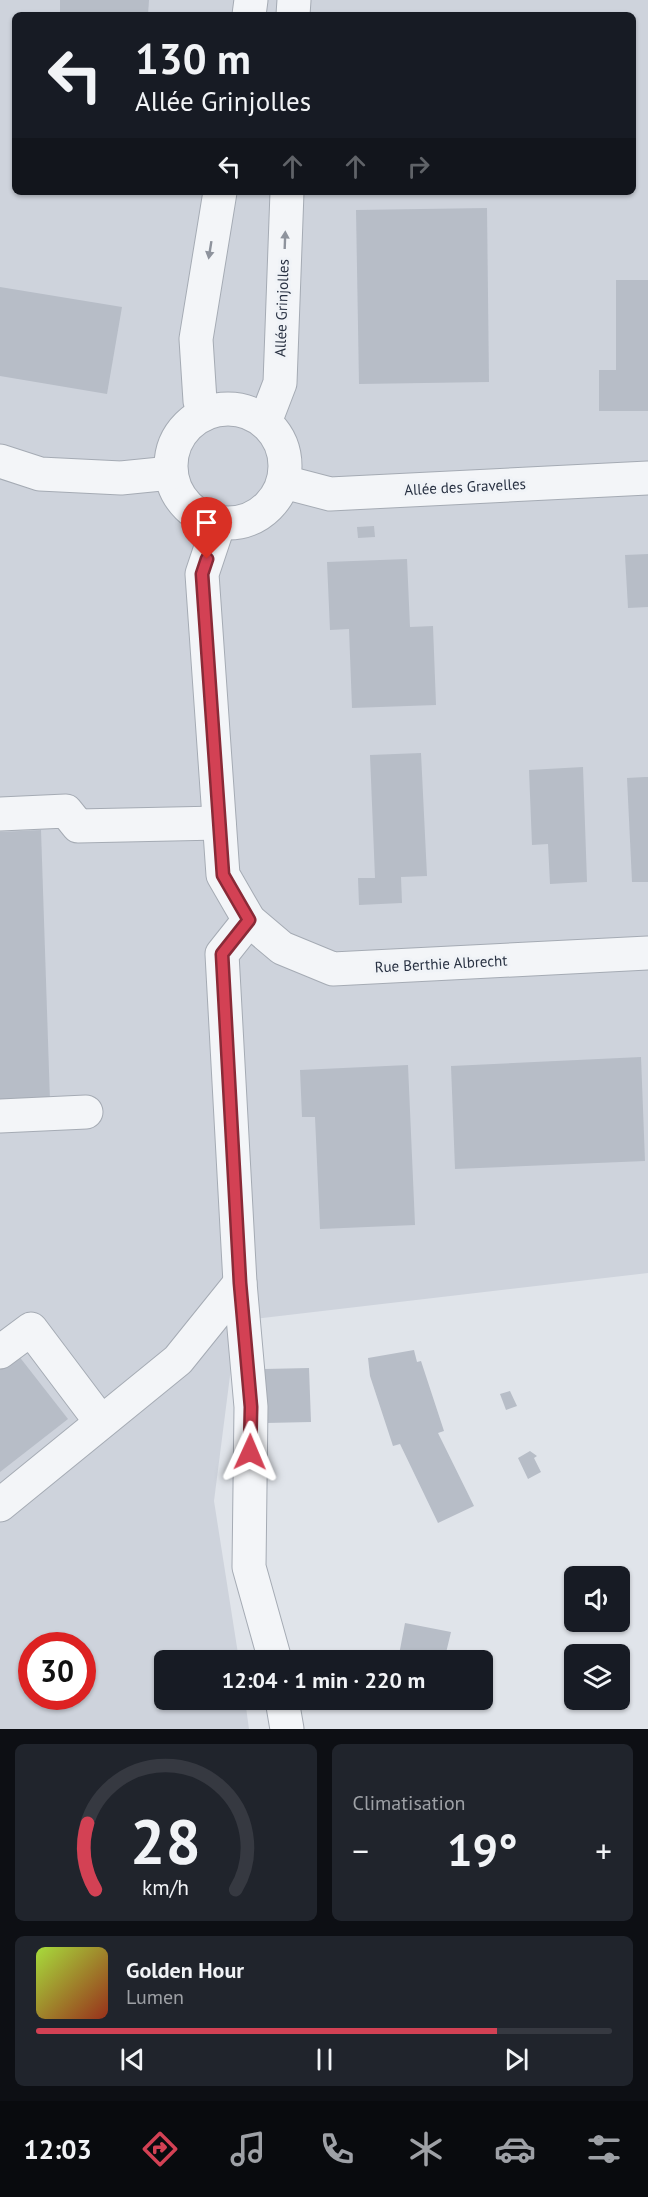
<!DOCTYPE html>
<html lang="fr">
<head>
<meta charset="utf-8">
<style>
	body { margin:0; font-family:"PT Sans",sans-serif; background:#20242c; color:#f1f3f6; height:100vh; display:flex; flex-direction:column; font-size:22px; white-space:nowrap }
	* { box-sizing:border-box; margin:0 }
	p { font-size:20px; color:#9ea1a6 }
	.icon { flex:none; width:33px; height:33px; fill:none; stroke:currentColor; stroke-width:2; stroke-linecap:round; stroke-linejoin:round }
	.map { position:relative; height:1729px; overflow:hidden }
	.panel { display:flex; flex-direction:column; gap:15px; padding:15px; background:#0d0f14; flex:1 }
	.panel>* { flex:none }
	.banner { position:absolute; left:12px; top:12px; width:624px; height:183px; border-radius:9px; box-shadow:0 2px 4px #0004; background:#171b24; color:#f1f3f6; overflow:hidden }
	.tools { position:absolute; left:564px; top:1566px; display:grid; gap:12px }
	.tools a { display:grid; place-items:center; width:66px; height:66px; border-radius:9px; background:#171b24; box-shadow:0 2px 4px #0004; font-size:30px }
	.speed { position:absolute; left:18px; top:1632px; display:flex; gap:12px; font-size:30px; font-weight:700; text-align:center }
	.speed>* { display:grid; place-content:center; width:78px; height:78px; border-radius:50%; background:#171b24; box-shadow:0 2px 4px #0004; line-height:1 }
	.speed .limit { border:9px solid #d22; background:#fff; color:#111 }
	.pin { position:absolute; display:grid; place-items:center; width:51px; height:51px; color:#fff; margin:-62px -26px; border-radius:50% 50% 50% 0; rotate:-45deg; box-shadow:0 0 6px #0007 }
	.pin .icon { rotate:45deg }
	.me { position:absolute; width:66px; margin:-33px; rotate:1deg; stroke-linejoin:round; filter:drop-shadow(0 0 4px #0008) }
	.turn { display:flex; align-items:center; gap:21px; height:126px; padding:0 24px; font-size:27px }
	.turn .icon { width:78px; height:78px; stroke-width:2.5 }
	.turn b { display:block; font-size:42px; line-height:51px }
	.lanes { display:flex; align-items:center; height:57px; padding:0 24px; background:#0003; justify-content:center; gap:30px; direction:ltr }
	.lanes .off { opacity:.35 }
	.big { font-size:45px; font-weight:700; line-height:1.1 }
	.panel .tile { flex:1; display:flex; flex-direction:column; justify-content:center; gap:9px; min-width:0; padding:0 21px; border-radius:9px; background:#20242c }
	.panel .dial { align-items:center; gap:0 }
	.dial svg { height:156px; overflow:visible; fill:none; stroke:#363941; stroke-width:7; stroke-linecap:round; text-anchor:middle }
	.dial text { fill:#f1f3f6; stroke:none }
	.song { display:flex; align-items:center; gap:18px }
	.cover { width:72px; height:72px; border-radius:9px; background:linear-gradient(135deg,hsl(80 70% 55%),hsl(10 70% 35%)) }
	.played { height:6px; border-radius:3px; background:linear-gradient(90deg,#d34154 80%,#363941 80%) }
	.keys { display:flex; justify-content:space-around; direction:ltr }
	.heat { display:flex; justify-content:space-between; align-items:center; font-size:33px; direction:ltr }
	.panel .tiles { flex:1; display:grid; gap:15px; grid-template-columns:1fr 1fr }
	.tile:last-child { grid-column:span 2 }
	.trip { position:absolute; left:154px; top:1650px; width:339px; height:60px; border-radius:9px; background:#171b24; box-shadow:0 2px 4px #0004; font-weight:700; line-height:60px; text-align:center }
	.menu { display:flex; height:96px; justify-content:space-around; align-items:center; background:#090b0e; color:#9ea1a6 }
	.menu .icon { width:42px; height:42px }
	.menu .active { color:#d34154 }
	.menu b { font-size:27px; color:#f1f3f6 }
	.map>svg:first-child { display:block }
	.built { fill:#ced3dc; fill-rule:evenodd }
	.building { fill:#b7bdc7 }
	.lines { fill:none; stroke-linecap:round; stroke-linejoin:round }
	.minor-casing { stroke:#a5abb4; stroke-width:35 }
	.minor { stroke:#f3f5f8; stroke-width:33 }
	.oneway { fill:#8e939d }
	.route-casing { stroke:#892a37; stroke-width:15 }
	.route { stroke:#d34154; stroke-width:10 }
	.labels { text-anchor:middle; stroke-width:6; stroke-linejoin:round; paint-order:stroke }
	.street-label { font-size:15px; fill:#283142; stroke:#f0f3f7 }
</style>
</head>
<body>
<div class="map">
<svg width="648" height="1729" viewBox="0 0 648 1729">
	<rect width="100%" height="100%" fill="#e0e4ea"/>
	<!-- built -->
	<path class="built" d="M 0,0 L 648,0 L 648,1273 L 237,1321 L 214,1501 L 239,1660 L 165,1660 L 165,1700 L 245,1700 L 249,1729 L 0,1729 ZM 15,15 L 633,15 L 633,192 L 15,192 ZM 32,1646 L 82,1646 L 82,1696 L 32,1696 Z"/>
	<!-- building -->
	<g class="building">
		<path d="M 60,0 L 149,0 L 148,15 L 60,15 Z"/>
		<path d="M 487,208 L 489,382 L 359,384 L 356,210 Z"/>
		<path d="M 616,280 L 648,280 L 648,411 L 599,411 L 599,370 L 616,370 Z"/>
		<path d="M 0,287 L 122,307 L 107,394 L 0,376 Z"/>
		<path d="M 374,526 L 375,537 L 358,538 L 357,527 Z"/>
		<path d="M 648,554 L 648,607 L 628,608 L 625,555 Z"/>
		<path d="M 407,559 L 410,627 L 433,626 L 436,705 L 352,708 L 349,629 L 330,630 L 327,562 Z"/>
		<path d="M 421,753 L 427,876 L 401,877 L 402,903 L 359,905 L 358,878 L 375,878 L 370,755 Z"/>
		<path d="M 583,767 L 587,882 L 550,884 L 548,844 L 532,845 L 529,770 Z"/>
		<path d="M 645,777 L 648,777 L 648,882 L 632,882 L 627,778 Z"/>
		<path d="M 41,830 L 50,1101 L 0,1102 L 0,832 Z"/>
		<path d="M 641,1057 L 645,1161 L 455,1169 L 451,1066 Z"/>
		<path d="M 408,1065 L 415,1225 L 320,1229 L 315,1117 L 302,1117 L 300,1070 Z"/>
		<path d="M 414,1350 L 417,1362 L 421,1361 L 444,1431 L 438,1433 L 474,1506 L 438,1523 L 400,1444 L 393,1446 L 370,1376 L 368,1358 Z"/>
		<path d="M 18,1355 L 68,1419 L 0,1472 L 0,1369 Z"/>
		<path d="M 309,1368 L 311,1422 L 266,1423 L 264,1369 Z"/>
		<path d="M 510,1391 L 517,1406 L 506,1410 L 500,1394 Z"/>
		<path d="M 530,1451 L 537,1456 L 534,1458 L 541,1472 L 528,1479 L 518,1458 Z"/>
		<path d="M 405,1623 L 451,1632 L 445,1657 L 433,1654 L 432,1660 L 398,1660 Z"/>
	</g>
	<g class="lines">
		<defs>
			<g id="minor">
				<path d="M 249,15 L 251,0"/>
				<path d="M 293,15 L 294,0"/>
				<circle cx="228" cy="466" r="57"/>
				<path d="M 204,414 L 200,401 L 196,339 L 220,192"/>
				<path d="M 265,422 L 280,383 L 287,192"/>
				<path d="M 0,461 L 40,474 L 121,478 L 171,473"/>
				<path d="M 284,482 L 330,494 L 648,478"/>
				<path d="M 219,523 L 202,574 L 223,875 L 249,920 L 282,948 L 333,969 L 648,953"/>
				<path d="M 0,814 L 66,811 L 78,826 L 219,823"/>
				<path d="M 249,920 L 222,954 L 240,1283 L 251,1407 L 249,1567 L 275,1660"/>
				<path d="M 0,1116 L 86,1112"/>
				<path d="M 0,1352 L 31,1329 L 101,1422"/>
				<path d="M 0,1505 L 178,1360 L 240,1283"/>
				<path d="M 282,1700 L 287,1729"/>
			</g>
		</defs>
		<!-- minor casing -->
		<use href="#minor" class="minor-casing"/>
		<!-- minor -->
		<use href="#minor" class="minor"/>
	</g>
	<!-- one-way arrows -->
	<defs><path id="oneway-solid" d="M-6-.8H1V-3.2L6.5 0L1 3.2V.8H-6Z" transform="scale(1.5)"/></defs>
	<g class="oneway">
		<use href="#oneway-solid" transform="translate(285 240) rotate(-88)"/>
		<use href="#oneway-solid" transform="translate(210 250) rotate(99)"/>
	</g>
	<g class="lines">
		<defs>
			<path id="route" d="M 207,559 L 202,574 L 223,875 L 249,920 L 222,954 L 240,1283 L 251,1407 L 250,1452"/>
		</defs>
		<!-- route casing -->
		<use href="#route" class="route-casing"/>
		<!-- route -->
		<use href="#route" class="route"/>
	</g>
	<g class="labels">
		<!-- street labels -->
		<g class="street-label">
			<text transform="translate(282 308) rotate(-88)" y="5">Allée Grinjolles</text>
			<text transform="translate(465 487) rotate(-3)" y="5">Allée des Gravelles</text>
			<text transform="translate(441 964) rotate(-3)" y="5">Rue Berthie Albrecht</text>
		</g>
	</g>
</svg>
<div class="tools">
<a><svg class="icon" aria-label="sound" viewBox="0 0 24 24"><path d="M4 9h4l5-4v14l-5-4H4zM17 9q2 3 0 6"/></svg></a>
<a><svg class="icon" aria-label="layers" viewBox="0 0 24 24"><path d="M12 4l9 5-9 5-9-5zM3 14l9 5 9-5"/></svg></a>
</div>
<div class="speed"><div class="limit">30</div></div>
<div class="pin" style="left:207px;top:559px;background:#d93025"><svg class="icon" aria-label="arrive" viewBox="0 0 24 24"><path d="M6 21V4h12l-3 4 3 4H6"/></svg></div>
<svg class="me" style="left:250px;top:1452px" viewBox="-20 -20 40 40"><path d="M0-17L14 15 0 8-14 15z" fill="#d34154" stroke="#fff" stroke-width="4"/></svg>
<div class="trip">12:04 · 1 min · 220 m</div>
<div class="banner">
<div class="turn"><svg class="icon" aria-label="left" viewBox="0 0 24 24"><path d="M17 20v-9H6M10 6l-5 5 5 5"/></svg><div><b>130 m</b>Allée Grinjolles</div></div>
<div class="lanes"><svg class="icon" aria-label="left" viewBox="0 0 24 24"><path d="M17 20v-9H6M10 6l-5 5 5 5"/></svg><svg class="icon off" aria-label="ahead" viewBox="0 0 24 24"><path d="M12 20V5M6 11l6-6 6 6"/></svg><svg class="icon off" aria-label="ahead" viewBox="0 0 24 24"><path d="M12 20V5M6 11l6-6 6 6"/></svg><svg class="icon off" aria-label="right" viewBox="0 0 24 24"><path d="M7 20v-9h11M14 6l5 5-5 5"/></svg></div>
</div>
</div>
<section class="panel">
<div class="tiles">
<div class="tile dial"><svg viewBox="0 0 100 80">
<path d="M14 69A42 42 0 1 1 86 69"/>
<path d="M14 69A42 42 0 0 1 10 35" stroke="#d34154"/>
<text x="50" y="56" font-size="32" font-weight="700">28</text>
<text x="50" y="72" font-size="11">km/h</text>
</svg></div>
<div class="tile"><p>Climatisation</p>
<div class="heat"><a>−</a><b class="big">19°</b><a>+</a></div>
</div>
<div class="tile">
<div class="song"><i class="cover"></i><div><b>Golden Hour</b><p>Lumen</p></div></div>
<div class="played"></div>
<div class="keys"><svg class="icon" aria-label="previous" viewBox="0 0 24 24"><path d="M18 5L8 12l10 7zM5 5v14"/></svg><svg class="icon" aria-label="pause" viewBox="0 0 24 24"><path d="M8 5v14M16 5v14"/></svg><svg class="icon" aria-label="next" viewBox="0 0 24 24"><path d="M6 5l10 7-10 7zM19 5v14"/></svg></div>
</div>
</div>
</section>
<nav class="menu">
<b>12:03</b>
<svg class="icon active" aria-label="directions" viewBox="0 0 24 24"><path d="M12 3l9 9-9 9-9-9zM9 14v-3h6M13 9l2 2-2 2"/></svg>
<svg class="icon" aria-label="music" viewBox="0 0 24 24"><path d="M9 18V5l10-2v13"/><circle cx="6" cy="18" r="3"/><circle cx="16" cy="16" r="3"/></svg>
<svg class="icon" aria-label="phone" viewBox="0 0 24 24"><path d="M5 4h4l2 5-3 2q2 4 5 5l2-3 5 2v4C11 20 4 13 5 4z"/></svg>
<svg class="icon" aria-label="climate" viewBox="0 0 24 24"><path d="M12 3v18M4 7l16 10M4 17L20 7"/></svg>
<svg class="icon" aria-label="car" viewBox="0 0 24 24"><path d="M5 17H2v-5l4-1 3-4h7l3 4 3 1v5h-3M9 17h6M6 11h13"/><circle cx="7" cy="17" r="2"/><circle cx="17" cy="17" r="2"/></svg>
<svg class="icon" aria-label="filters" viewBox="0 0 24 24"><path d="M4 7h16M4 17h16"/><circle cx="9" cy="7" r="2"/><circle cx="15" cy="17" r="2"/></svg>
</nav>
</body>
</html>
